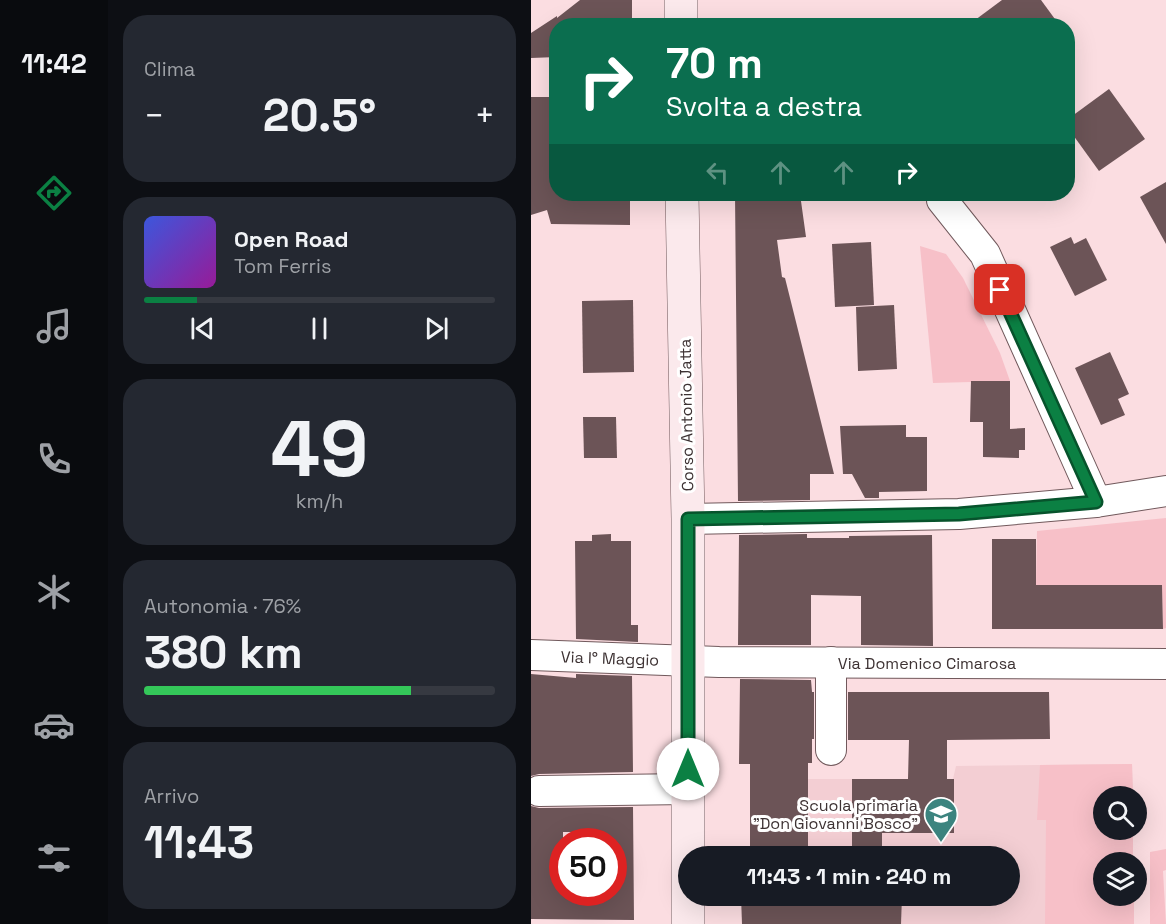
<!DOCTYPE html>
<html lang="it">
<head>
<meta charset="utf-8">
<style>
	body { margin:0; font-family:"Space Grotesk",sans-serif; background:#242831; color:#f1f3f6; height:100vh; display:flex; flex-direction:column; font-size:22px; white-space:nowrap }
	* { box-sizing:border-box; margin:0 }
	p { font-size:20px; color:#9ea1a6 }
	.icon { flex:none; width:33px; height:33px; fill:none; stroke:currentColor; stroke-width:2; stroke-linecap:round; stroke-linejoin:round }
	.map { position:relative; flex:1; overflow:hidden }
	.side { display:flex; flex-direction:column; gap:15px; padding:15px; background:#0d0f14; width:423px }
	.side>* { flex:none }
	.banner { position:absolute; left:18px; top:18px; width:526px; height:183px; border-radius:24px; box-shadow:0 6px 24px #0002; background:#0b6e4f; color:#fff; overflow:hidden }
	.fabs { position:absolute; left:562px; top:786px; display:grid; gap:12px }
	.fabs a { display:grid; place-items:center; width:54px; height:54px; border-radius:50%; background:#171b24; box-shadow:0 6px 24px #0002; font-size:30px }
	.speed { position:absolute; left:18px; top:828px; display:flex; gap:12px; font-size:30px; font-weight:700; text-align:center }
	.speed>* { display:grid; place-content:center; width:78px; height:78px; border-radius:50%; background:#171b24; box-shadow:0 6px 24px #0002; line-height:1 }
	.speed .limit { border:9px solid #d22; background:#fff; color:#111 }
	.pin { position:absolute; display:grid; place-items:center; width:51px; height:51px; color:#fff; margin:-26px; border-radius:12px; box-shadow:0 3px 9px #0006 }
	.me { position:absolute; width:66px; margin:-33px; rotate:0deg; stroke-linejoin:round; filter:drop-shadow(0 0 4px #0008) }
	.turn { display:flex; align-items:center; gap:21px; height:126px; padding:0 18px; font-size:27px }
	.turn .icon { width:78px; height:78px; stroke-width:2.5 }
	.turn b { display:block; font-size:42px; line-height:51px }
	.lanes { display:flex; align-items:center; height:57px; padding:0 18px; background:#0003; justify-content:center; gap:30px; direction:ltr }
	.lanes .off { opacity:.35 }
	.big { font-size:45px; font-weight:600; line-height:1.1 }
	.side .widget { flex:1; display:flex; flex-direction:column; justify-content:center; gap:9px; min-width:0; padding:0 21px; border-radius:24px; background:#242831 }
	.side .dial { align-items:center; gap:0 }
	.dial b { font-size:78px; line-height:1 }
	.song { display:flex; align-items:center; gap:18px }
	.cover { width:72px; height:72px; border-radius:9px; background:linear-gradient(135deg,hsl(230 70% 55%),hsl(300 70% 35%)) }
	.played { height:6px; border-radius:3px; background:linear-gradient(90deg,#0b8043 15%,#363941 15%) }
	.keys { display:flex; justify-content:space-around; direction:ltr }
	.heat { display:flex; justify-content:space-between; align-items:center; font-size:33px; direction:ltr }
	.charge { height:9px; border-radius:4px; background:linear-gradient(90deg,#34c759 76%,#363941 0) }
	.trip { position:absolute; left:147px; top:846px; width:342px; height:60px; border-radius:30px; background:#171b24; box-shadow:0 6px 24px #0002; font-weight:600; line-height:60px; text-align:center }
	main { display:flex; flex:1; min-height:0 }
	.menu { display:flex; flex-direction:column; width:108px; justify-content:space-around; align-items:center; background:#090b0e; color:#9ea1a6 }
	.menu .icon { width:42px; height:42px }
	.menu .on { color:#0b8043 }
	.menu b { font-size:27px; color:#f1f3f6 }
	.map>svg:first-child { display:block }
	.built { fill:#f3ced3 }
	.green { fill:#f7c0c8 }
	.building { fill:#6c5457; fill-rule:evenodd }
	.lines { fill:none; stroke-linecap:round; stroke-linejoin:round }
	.street-casing { stroke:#71595c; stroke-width:32 }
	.secondary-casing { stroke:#71595c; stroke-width:34 }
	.street { stroke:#fff; stroke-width:30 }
	.secondary { stroke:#fbe9ec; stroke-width:33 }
	.route-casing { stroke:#07532c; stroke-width:15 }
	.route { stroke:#0b8043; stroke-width:10 }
	.labels { text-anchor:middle; stroke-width:6; stroke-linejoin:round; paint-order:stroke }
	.street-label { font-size:16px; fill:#3d3233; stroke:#fff }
	.poi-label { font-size:16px; fill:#3d3233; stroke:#fff; text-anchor:end }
</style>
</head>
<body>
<main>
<nav class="menu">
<b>11:42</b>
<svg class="icon on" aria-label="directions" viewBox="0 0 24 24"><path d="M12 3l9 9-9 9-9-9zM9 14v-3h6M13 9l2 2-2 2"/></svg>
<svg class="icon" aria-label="music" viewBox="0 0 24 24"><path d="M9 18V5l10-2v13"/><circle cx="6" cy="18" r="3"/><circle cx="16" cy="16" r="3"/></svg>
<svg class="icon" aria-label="phone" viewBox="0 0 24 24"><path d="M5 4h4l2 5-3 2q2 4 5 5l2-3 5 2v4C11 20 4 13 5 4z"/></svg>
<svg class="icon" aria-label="climate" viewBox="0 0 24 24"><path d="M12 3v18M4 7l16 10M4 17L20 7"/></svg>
<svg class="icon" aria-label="car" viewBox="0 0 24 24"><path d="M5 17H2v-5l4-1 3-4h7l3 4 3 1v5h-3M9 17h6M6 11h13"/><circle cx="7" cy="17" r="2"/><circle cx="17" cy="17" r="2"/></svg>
<svg class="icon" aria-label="filters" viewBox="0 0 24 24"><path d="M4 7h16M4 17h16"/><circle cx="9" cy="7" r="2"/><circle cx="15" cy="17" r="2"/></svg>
</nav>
<section class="side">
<div class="widget"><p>Clima</p>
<div class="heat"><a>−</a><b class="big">20.5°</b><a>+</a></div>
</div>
<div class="widget">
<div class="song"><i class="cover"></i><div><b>Open Road</b><p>Tom Ferris</p></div></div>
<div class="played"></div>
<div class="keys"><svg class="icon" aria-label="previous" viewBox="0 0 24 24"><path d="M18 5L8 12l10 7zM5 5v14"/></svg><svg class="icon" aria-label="pause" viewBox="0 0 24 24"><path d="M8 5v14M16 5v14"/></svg><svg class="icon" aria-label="next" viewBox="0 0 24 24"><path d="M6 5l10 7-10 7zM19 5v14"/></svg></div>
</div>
<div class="widget dial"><b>49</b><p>km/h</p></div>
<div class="widget"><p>Autonomia · 76%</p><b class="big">380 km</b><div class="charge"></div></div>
<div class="widget"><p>Arrivo</p><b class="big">11:43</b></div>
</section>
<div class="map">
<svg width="635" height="924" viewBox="0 0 635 924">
	<rect width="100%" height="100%" fill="#fbdde1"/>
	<!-- built -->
	<path class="built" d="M 601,764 L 602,796 L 573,796 L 573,830 L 602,830 L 602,862 L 573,862 L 573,896 L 603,896 L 603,924 L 225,924 L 225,896 L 478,896 L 478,856 L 219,856 L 219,779 L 422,779 L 425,766 Z"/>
	<!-- green -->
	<g class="green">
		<path d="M 389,246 L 415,254 L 432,278 L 469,353 L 479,381 L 402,383 Z"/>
		<path d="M 635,518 L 635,628 L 632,629 L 631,585 L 505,585 L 506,531 Z"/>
		<path d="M 601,764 L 602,796 L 573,796 L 573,830 L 602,830 L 602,862 L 573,862 L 573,896 L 603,896 L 603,924 L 514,924 L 515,820 L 506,820 L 509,765 Z"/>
		<path d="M 635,849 L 635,870 L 632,871 L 635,924 L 619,924 L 619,852 Z"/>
	</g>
	<!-- building -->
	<g class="building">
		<path d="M 49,0 L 101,0 L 101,26 L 26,26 L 26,57 L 0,58 L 0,33 L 26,16 L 26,18 Z"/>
		<path d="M 471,0 L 510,0 L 529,26 L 436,26 Z"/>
		<path d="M 578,89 L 614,139 L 568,171 L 537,128 L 537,119 Z"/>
		<path d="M 0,97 L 26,97 L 26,194 L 99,194 L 99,225 L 20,224 L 16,210 L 0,215 Z"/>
		<path d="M 635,182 L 635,244 L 609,197 Z"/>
		<path d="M 204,194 L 269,194 L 275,237 L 246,240 L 251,277 L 254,278 L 303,474 L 279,474 L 279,500 L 207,501 Z"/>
		<path d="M 540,237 L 543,244 L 555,238 L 576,280 L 544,296 L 519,247 Z"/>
		<path d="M 340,242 L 343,305 L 304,307 L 301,244 Z"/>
		<path d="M 102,300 L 103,372 L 52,373 L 51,301 Z"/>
		<path d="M 363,305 L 366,369 L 327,371 L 325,307 Z"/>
		<path d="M 579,352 L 598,394 L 587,399 L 594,415 L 570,425 L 544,368 Z"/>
		<path d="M 440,381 L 479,381 L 479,429 L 494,428 L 494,450 L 488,450 L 488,458 L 452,457 L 452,422 L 439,422 Z"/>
		<path d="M 52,417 L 85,417 L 86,458 L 53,458 Z"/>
		<path d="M 375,425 L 375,437 L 396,437 L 396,491 L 348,492 L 348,498 L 334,498 L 321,474 L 312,474 L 309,426 Z"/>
		<path d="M 80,534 L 80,541 L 100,541 L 100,625 L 107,625 L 107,642 L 45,639 L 44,541 L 61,541 L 61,535 Z"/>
		<path d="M 276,534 L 276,538 L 318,538 L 318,536 L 401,535 L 402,646 L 330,645 L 330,596 L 280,595 L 280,645 L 207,645 L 208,535 Z"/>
		<path d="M 461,539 L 505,539 L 505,585 L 631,585 L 632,629 L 461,629 Z"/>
		<path d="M 0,674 L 45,678 L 45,674 L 101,676 L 102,772 L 8,774 L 0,776 Z"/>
		<path d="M 209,679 L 280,680 L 281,692 L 283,692 L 283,739 L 281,739 L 281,763 L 277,763 L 277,856 L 219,856 L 219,764 L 208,764 Z"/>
		<path d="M 317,692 L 518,692 L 519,739 L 416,740 L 416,779 L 423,779 L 423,833 L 351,833 L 351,856 L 321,856 L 321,779 L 377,779 L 378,740 L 317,740 Z"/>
		<path d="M 0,806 L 8,808 L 102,807 L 103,920 L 0,919 ZM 32,832 L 72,832 L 72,842 L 82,842 L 82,892 L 32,892 Z"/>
		<path d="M 210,896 L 371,896 L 370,924 L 211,924 Z"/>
	</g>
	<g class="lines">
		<defs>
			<g id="street">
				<path d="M 411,200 L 454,254 L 565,502"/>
				<path d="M 157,519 L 428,514 L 565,502 L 635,491"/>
				<path d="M 0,655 L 188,662 L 635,664"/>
				<path d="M 300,662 L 300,750"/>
				<path d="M 8,791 L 157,789"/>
			</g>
			<g id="secondary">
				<path d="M 150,0 L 150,26"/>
				<path d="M 151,194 L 157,519 L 157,924"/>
			</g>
		</defs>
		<!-- street casing -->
		<use href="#street" class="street-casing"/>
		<!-- secondary casing -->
		<use href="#secondary" class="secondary-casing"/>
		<!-- street -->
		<use href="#street" class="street"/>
		<!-- secondary -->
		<use href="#secondary" class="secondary"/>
	</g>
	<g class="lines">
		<defs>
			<path id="route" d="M 157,769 L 157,519 L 428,514 L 565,502 L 469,290"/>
		</defs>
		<!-- route casing -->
		<use href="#route" class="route-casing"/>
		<!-- route -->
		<use href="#route" class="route"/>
	</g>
	<!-- icons -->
	<defs>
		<symbol id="school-pin" viewBox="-11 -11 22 30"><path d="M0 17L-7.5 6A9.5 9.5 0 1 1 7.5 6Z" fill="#3c847f" stroke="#fff"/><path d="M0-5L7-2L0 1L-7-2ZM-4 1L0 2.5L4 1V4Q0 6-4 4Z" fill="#fff"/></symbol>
	</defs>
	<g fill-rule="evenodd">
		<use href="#school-pin" x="391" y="795" width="38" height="52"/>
	</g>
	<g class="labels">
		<!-- street labels -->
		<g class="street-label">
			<text transform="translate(155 415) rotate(-91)" y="6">Corso Antonio Jatta</text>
			<text transform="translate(79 658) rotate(2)" y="6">Via I° Maggio</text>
			<text x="396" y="669">Via Domenico Cimarosa</text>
		</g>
		<!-- poi labels -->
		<g class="poi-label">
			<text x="387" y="811">Scuola primaria<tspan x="387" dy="18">"Don Giovanni Bosco"</tspan></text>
		</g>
	</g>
</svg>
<div class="fabs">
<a><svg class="icon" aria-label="search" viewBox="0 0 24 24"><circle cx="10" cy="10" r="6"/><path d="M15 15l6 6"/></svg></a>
<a><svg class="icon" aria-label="layers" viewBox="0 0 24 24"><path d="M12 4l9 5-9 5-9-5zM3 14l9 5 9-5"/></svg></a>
</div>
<div class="speed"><div class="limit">50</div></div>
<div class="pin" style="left:469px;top:290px;background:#d93025"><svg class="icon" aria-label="arrive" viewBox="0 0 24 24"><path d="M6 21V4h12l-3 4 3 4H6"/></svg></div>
<svg class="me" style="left:157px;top:769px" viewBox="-20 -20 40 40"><circle r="19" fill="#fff"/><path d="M0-13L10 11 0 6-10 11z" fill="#0b8043"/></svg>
<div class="trip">11:43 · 1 min · 240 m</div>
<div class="banner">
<div class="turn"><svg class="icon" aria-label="right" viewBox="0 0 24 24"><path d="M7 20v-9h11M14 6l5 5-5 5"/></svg><div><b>70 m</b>Svolta a destra</div></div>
<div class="lanes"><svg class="icon off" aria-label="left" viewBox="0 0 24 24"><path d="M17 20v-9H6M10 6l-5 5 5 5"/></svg><svg class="icon off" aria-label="ahead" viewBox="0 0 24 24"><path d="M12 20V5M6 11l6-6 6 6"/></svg><svg class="icon off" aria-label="ahead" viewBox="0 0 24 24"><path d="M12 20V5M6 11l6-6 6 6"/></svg><svg class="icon" aria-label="right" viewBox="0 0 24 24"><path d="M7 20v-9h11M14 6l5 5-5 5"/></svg></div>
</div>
</div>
</main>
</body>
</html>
